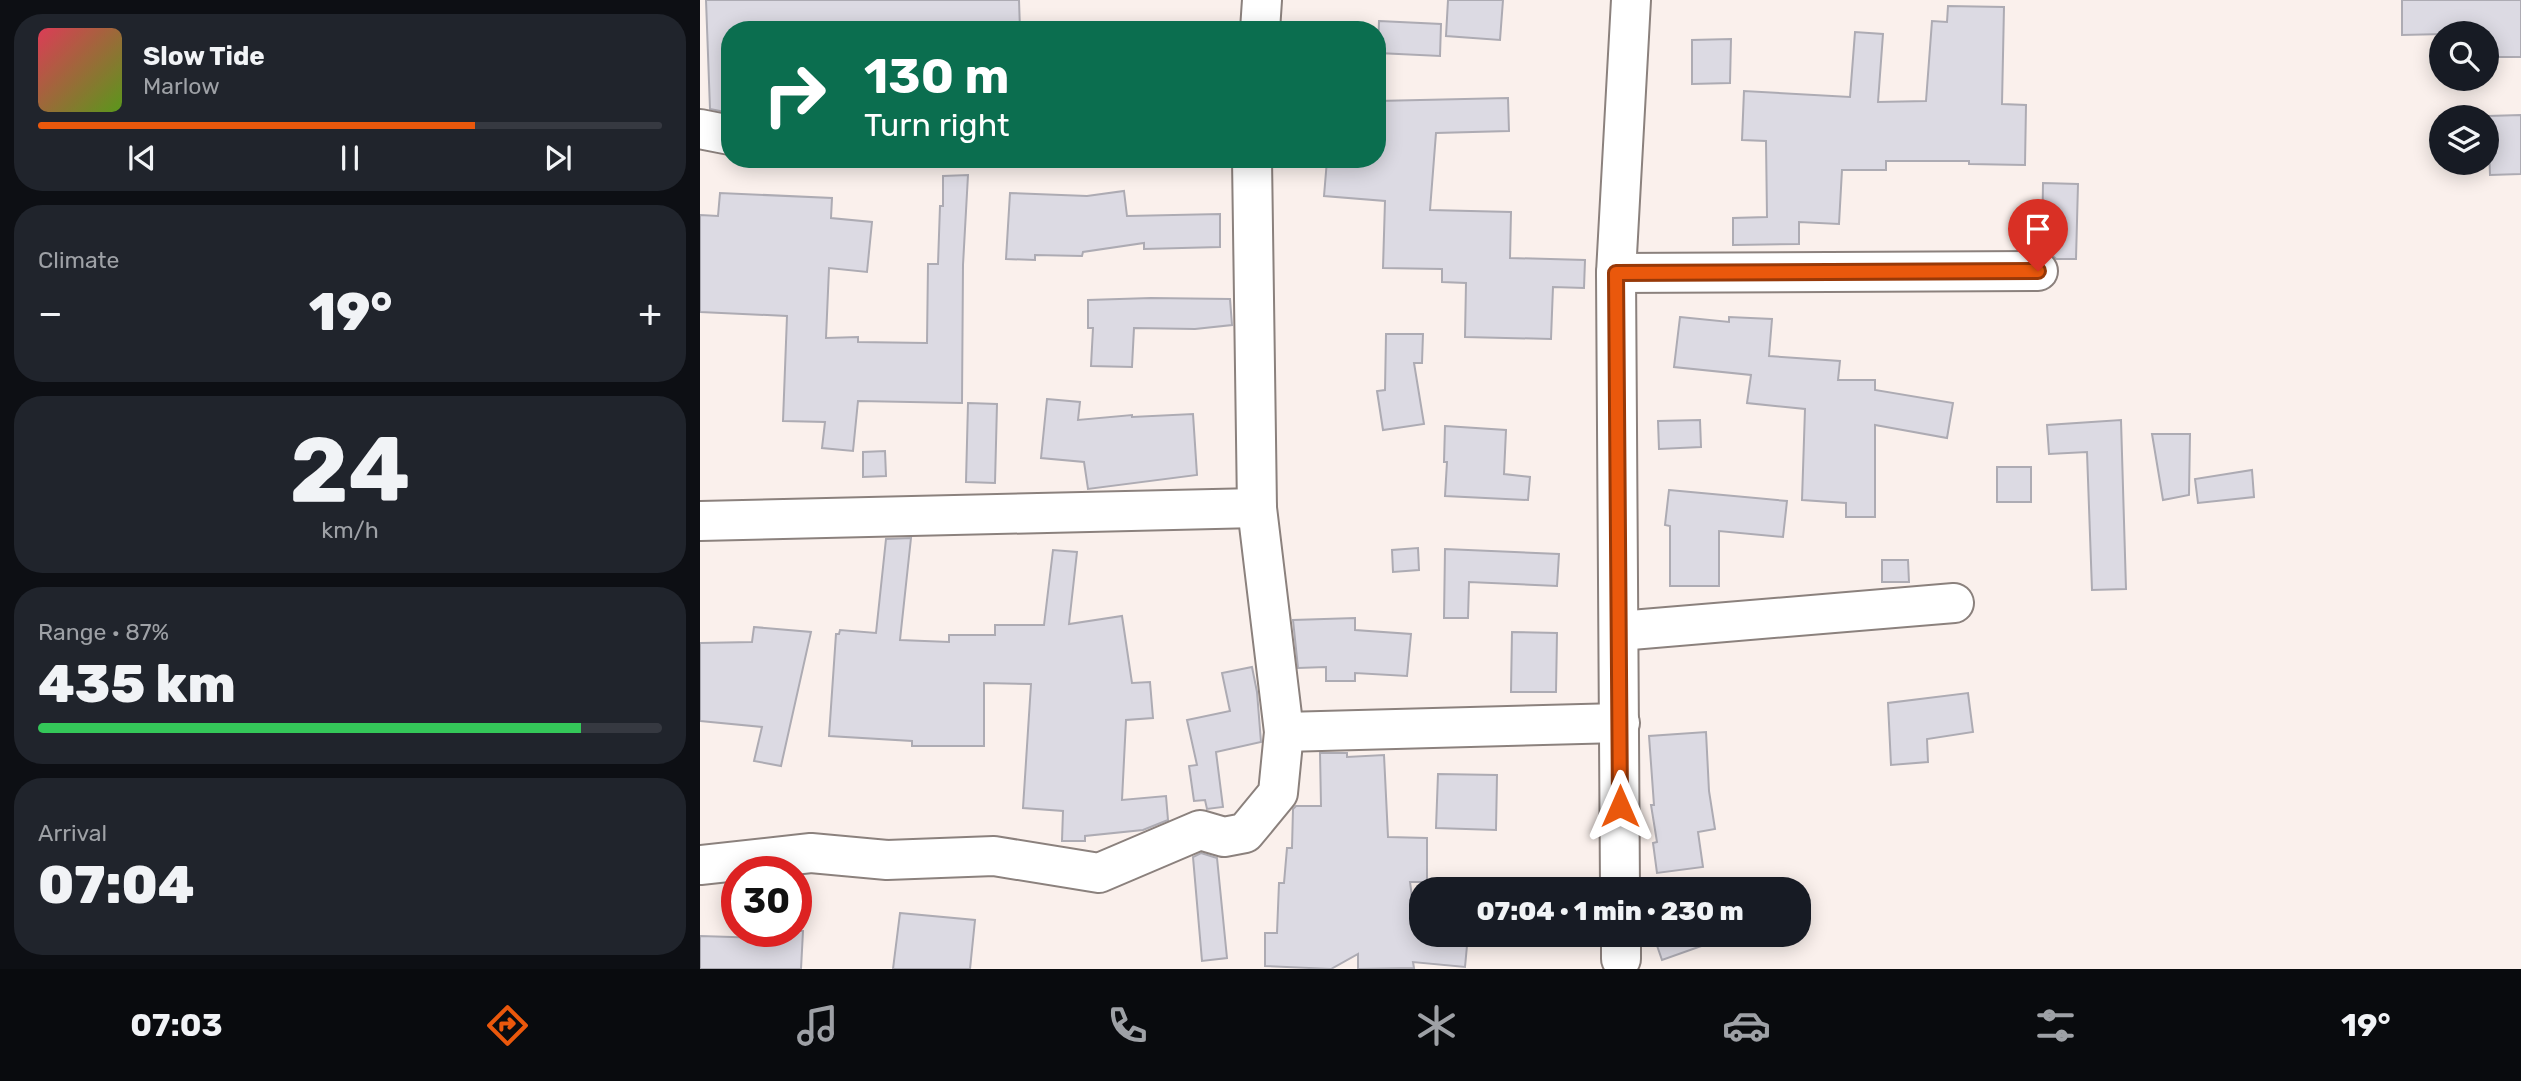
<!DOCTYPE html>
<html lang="en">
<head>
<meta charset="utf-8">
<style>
	body { margin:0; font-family:Rubik,sans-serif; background:#20242c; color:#f1f3f6; height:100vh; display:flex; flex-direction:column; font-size:26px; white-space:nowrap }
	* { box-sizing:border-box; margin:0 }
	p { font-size:23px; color:#9ea1a6 }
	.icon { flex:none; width:38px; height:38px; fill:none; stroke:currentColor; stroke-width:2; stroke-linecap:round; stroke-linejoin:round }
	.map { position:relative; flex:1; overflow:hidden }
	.details { display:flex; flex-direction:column; gap:14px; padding:14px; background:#0d0f14; width:700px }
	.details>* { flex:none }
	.banner { position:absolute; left:21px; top:21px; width:665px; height:147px; border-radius:28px; box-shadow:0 4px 18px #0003; background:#0b6e4f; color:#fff; overflow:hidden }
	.buttons { position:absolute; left:1729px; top:21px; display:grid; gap:14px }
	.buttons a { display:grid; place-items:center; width:70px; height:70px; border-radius:50%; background:#171b24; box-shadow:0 4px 18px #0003; font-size:35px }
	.speed { position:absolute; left:21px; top:856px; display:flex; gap:14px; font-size:35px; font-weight:700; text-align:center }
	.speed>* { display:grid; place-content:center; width:91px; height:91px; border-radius:50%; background:#171b24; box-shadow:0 4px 18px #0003; line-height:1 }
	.speed .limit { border:10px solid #d22; background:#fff; color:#111 }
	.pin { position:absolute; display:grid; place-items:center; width:60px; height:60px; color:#fff; margin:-72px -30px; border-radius:50% 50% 50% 0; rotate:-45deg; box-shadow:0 0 7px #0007 }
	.pin .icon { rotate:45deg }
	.me { position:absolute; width:77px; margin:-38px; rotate:0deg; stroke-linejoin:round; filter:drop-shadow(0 0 5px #0008) }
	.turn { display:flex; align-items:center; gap:24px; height:147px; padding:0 28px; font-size:32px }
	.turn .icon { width:91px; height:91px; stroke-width:2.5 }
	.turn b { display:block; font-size:49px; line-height:60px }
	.big { font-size:52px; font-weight:800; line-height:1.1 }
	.details .widget { flex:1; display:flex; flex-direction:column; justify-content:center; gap:10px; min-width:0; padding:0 24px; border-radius:28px; background:#20242c }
	.details .dial { align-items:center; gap:0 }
	.dial b { font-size:91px; line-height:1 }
	.song { display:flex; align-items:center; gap:21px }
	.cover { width:84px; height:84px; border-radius:10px; background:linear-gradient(135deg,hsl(350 70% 55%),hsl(90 70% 35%)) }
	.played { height:7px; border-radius:4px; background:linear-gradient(90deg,#ea580c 70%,#363941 70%) }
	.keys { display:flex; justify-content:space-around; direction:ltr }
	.heat { display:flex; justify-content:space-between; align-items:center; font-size:38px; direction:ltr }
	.charge { height:10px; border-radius:5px; background:linear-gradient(90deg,#34c759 87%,#363941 0) }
	.trip { position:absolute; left:709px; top:877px; width:402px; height:70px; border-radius:28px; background:#171b24; box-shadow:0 4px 18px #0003; font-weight:800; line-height:70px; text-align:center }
	.dock { display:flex; height:112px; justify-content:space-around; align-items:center; background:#090b0e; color:#9ea1a6 }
	.dock .icon { width:49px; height:49px }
	.dock .active { color:#ea580c }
	.dock b { font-size:32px; color:#f1f3f6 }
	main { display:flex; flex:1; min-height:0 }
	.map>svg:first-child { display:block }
	.building { fill:#dcdae3; stroke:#adabb3; stroke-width:2 }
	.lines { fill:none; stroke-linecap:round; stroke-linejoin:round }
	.minor-casing { stroke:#8b817d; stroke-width:42 }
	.minor { stroke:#fff; stroke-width:38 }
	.route-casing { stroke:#983908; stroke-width:18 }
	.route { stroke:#ea580c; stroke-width:12 }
</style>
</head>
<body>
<main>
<section class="details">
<div class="widget">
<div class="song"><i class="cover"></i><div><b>Slow Tide</b><p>Marlow</p></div></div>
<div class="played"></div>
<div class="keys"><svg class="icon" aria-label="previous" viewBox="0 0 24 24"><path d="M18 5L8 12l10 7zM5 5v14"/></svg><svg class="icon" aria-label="pause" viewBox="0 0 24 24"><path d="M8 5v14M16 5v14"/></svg><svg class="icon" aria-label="next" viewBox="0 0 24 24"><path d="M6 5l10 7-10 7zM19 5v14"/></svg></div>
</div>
<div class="widget"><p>Climate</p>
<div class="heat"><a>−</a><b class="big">19°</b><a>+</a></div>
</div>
<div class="widget dial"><b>24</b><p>km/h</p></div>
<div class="widget"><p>Range · 87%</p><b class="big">435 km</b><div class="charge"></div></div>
<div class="widget"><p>Arrival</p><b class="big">07:04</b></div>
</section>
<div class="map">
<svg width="1821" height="969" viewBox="0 0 1821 969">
	<rect width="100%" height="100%" fill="#faf0ec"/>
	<!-- building -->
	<g class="building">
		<path d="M 6,0 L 319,0 L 320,30 L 284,30 L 284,25 L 217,30 L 30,30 L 30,113 L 10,109 Z"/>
		<path d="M 748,0 L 803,0 L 800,40 L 746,36 Z"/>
		<path d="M 1702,0 L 1821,0 L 1821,57 L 1787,57 L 1787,33 L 1702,35 Z"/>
		<path d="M 1248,6 L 1304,7 L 1302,104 L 1326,105 L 1325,165 L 1269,164 L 1269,161 L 1186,161 L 1186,170 L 1142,170 L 1139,224 L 1099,222 L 1099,244 L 1033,245 L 1033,218 L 1067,217 L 1066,141 L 1042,140 L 1044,91 L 1150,97 L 1155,32 L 1183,34 L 1178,102 L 1226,101 L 1232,21 L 1247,22 Z"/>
		<path d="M 679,21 L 741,24 L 740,56 L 678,53 Z"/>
		<path d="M 1031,39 L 1030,83 L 992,84 L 992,40 Z"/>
		<path d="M 808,98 L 809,131 L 736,133 L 730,210 L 811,212 L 810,258 L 885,260 L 884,288 L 853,287 L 851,339 L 765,337 L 766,283 L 742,282 L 742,269 L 683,268 L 685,201 L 624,196 L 627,160 L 670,164 L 670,159 L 677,159 L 677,101 Z"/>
		<path d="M 1821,115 L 1821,174 L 1790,175 L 1788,116 Z"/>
		<path d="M 268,175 L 263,265 L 262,403 L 158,401 L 153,451 L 122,448 L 125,422 L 83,421 L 87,316 L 0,312 L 0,215 L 18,216 L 20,193 L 132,198 L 131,218 L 172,222 L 167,272 L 129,268 L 126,338 L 158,337 L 158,342 L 227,343 L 228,264 L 238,264 L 240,206 L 243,206 L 243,176 Z"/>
		<path d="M 1343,183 L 1378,184 L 1376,259 L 1356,259 L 1349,252 L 1342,250 Z"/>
		<path d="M 424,191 L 427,216 L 520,214 L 520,247 L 444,249 L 444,243 L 383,252 L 382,256 L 335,255 L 335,260 L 306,259 L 310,193 L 387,196 Z"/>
		<path d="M 451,298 L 530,299 L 532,325 L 495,329 L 434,328 L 432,367 L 391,366 L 393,328 L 388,328 L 388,300 Z"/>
		<path d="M 980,317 L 1029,322 L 1029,317 L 1072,319 L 1069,356 L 1140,361 L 1138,380 L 1175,380 L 1175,390 L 1253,403 L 1247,438 L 1175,425 L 1175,517 L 1146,517 L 1146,503 L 1102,500 L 1105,409 L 1047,403 L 1051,375 L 974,367 Z"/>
		<path d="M 686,334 L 723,334 L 722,363 L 714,363 L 724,424 L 683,430 L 677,391 L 685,390 Z"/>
		<path d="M 347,399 L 380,402 L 378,420 L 432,415 L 432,417 L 493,414 L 497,475 L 388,489 L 384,462 L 341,458 Z"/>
		<path d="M 268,403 L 297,404 L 295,483 L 266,482 Z"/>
		<path d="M 1000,420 L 1001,447 L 959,449 L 958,421 Z"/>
		<path d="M 1421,420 L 1426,589 L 1392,590 L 1387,452 L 1349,454 L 1347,425 Z"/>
		<path d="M 745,426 L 806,430 L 804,474 L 830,477 L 828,500 L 745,496 L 747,462 L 744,462 Z"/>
		<path d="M 1452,434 L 1490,434 L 1489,495 L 1463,500 Z"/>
		<path d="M 185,451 L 186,476 L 163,477 L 163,452 Z"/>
		<rect x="1297" y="467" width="34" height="35"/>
		<path d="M 1552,470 L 1554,497 L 1498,503 L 1495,479 Z"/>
		<path d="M 969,490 L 1087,501 L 1083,537 L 1019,531 L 1019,586 L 970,586 L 970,526 L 965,525 Z"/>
		<path d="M 211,538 L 200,640 L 249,642 L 249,635 L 295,635 L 295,625 L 344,625 L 353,550 L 377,552 L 369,624 L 422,616 L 432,683 L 450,682 L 453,718 L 426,720 L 422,800 L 466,796 L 468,820 L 443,830 L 385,836 L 385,841 L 362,841 L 363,811 L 323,808 L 331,684 L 284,683 L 284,746 L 212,746 L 212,741 L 129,736 L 136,634 L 139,634 L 140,630 L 176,633 L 186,539 Z"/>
		<path d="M 718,548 L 719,570 L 693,572 L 692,550 Z"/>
		<path d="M 745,549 L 859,554 L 857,586 L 769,582 L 768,618 L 744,618 Z"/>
		<path d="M 1182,560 L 1208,560 L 1209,582 L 1182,582 Z"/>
		<path d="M 655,618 L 655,630 L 711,634 L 707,676 L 655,673 L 655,681 L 626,681 L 626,667 L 598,668 L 593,620 Z"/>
		<path d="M 54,627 L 111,632 L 81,766 L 54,761 L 62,727 L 0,721 L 0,643 L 52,642 Z"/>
		<path d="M 812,632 L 857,633 L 856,692 L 811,692 Z"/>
		<path d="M 552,667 L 557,692 L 561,742 L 516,752 L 523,807 L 507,809 L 505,800 L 494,801 L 489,766 L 497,765 L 487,720 L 530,711 L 522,673 Z"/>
		<path d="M 1268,693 L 1273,732 L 1227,739 L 1228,762 L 1191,765 L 1188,703 Z"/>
		<path d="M 1006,732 L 1009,791 L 1015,829 L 998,832 L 1003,867 L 957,873 L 953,843 L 957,842 L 951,805 L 954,805 L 949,736 Z"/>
		<path d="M 620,753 L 647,753 L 647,757 L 684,755 L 688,837 L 727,838 L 727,882 L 710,882 L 717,934 L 768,935 L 765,967 L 713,962 L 714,968 L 658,969 L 658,954 L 631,969 L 565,966 L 565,933 L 577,933 L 579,883 L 584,883 L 587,848 L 592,848 L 593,809 L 596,806 L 621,806 Z"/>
		<path d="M 738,774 L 797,775 L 796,830 L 736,828 Z"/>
		<path d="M 501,853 L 517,858 L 527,958 L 502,961 L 493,857 Z"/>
		<path d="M 200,913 L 275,920 L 270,969 L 193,969 Z"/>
		<path d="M 68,931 L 103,931 L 101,969 L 0,969 L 0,936 L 67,938 Z"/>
		<path d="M 953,934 L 1024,934 L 1024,938 L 962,960 Z"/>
	</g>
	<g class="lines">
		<defs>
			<g id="minor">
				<path d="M 560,30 L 562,0"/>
				<path d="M 0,129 L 30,135"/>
				<path d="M 916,273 L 1338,271"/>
				<path d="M 0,521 L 557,508"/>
				<path d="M 919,631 L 1254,603"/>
				<path d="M 584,732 L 920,723"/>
				<path d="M 0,865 L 111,853 L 187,860 L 294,856 L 399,873 L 500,830 L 524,837 L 545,833 L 578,793 L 584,732 L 557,508 L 552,159"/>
				<path d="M 920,889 L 916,273 L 931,0"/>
				<path d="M 921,934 L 921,959"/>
			</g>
		</defs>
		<!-- minor casing -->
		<use href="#minor" class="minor-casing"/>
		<!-- minor -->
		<use href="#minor" class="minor"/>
	</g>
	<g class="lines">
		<defs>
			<path id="route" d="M 920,806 L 916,273 L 1338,271"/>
		</defs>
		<!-- route casing -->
		<use href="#route" class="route-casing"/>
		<!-- route -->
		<use href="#route" class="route"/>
	</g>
</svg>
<div class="buttons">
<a><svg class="icon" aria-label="search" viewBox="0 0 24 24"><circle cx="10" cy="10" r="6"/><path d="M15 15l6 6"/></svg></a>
<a><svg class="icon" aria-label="layers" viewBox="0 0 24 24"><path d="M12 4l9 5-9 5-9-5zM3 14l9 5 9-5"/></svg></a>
</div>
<div class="speed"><div class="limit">30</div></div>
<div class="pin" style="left:1338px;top:271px;background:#d93025"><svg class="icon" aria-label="arrive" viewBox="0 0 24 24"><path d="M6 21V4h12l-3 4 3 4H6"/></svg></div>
<svg class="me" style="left:920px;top:806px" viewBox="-20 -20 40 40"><path d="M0-17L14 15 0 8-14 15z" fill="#ea580c" stroke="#fff" stroke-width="4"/></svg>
<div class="trip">07:04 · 1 min · 230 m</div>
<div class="banner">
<div class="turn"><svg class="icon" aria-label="right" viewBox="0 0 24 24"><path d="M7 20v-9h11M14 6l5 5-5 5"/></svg><div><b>130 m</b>Turn right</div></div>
</div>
</div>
</main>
<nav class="dock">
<b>07:03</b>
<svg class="icon active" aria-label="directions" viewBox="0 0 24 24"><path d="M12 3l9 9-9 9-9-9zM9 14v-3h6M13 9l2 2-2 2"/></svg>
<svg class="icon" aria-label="music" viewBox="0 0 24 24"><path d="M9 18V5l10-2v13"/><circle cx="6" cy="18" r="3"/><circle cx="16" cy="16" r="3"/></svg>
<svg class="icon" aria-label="phone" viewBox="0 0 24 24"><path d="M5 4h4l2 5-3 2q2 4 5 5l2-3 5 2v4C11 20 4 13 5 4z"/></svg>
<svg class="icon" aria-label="climate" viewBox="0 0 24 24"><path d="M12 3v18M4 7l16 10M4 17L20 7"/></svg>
<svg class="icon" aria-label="car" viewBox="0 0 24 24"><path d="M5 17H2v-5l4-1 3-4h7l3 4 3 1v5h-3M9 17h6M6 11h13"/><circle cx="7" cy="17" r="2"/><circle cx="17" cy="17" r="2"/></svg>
<svg class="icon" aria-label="filters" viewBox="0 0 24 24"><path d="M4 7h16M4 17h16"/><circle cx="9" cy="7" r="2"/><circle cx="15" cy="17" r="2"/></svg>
<b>19°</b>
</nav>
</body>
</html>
